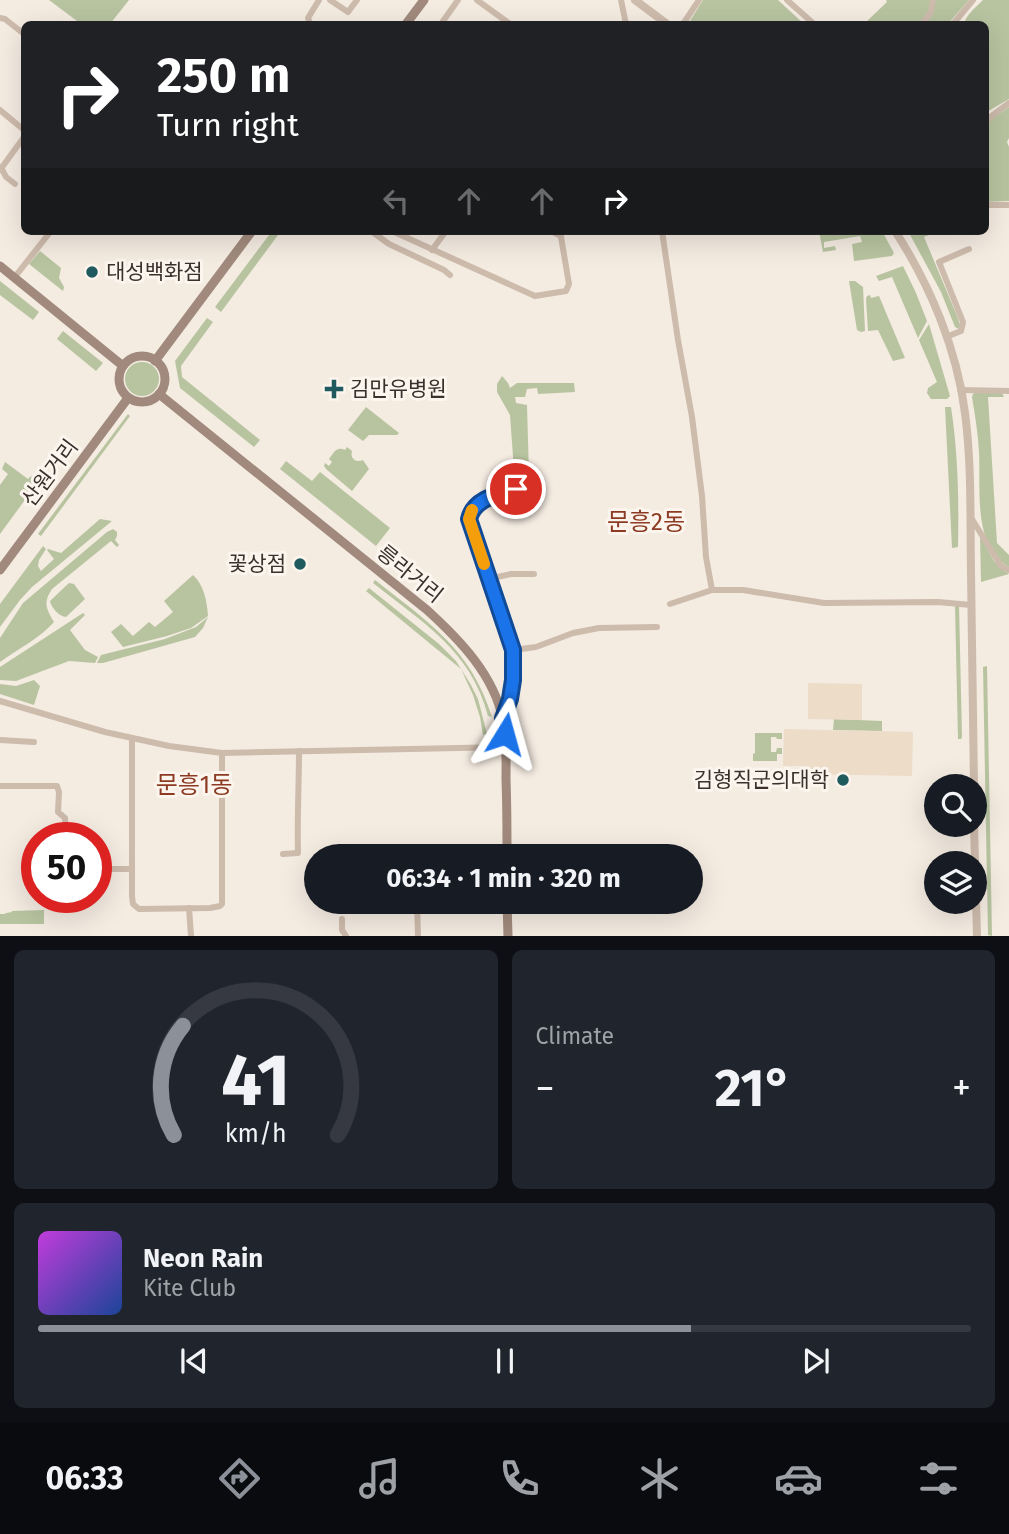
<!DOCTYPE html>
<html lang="en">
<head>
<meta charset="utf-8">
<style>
	body { margin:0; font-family:"Fira Sans","Noto Sans KR",sans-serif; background:#20242c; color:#f1f3f6; height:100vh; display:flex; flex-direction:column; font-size:26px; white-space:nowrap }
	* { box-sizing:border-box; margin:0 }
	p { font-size:23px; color:#9ea1a6 }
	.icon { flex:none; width:38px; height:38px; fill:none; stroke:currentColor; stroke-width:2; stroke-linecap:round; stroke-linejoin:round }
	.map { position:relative; height:936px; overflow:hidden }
	.drawer { display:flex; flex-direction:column; gap:14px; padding:14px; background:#0d0f14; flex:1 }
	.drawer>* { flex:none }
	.banner { position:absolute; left:21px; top:21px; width:968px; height:214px; border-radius:10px; box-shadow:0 7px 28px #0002; background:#202124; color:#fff; overflow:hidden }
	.controls { position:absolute; left:924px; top:774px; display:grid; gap:14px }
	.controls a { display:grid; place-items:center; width:63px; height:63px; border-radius:50%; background:#171b24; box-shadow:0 7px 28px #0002; font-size:35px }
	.speed { position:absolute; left:21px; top:822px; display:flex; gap:14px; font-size:35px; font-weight:700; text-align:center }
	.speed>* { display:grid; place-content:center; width:91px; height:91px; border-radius:50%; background:#171b24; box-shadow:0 7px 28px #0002; line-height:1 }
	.speed .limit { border:10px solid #d22; background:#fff; color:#111 }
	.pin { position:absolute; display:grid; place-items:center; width:60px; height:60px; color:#fff; margin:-30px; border:4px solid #fff; border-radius:50%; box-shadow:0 2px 7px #0007 }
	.me { position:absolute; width:77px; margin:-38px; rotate:8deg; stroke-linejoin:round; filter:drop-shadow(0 0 5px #0008) }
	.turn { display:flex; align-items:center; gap:24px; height:147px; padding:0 21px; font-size:32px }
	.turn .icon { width:91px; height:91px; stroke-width:2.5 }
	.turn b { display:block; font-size:49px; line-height:60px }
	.lanes { display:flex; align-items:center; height:66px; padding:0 21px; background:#0003; justify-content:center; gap:35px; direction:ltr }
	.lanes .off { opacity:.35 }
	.big { font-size:52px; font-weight:700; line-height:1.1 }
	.drawer .tile { flex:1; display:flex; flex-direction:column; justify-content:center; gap:10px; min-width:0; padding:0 24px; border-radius:10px; background:#20242c }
	.drawer .dial { align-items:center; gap:0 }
	.dial svg { height:182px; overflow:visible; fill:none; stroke:#363941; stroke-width:7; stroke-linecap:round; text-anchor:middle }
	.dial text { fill:#f1f3f6; stroke:none }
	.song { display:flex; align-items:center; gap:21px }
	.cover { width:84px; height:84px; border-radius:10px; background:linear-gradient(135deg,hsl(290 70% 55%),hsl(220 70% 35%)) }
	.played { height:7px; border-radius:4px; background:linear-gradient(90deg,#8c9099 70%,#363941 70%) }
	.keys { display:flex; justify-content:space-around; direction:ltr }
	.heat { display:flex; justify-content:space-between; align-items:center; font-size:38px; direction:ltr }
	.drawer .tiles { flex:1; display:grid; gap:14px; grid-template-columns:1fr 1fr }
	.tile:last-child { grid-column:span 2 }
	.trip { position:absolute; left:304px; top:844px; width:399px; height:70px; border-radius:35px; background:#171b24; box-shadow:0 7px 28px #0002; font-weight:700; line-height:70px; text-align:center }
	.menu { display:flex; height:112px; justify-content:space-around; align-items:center; background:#090b0e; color:#9ea1a6 }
	.menu .icon { width:49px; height:49px }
	.menu .selected { color:#8c9099 }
	.menu b { font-size:32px; color:#f1f3f6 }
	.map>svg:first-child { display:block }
	.green { fill:#b8c4a0 }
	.plaza { fill:#ecdcc8 }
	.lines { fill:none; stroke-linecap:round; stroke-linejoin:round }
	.minor { stroke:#cdbbac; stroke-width:6 }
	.tertiary { stroke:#cdbbac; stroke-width:8 }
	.secondary { stroke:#a18a7d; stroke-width:9 }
	.route-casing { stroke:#114b97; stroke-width:18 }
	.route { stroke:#1a73e8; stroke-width:12 }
	.slow { stroke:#f59e0b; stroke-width:12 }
	.poi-dot { fill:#1f5a5e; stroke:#fbf5ee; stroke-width:2.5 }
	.labels { text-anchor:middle; stroke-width:6; stroke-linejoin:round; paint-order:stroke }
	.poi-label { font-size:21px; fill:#3b302b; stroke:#fbf5ee; text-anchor:start }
	.street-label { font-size:21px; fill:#3b302b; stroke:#fbf5ee }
	.quarter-label { font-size:24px; fill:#8c3b22; stroke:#fbf5ee }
</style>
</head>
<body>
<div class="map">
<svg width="1009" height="936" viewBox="0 0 1009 936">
	<rect width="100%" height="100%" fill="#f4ebe1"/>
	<!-- green -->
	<g class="green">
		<path d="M 49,0 L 129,0 L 110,24 L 81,24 Z"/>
		<path d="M 703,0 L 778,0 L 804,24 L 688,24 Z"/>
		<path d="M 886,0 L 931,0 L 929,11 L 919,24 L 864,24 L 887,2 Z"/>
		<path d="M 935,0 L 969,0 L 948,24 L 925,24 L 932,13 Z"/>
		<path d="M 983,0 L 1009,0 L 1009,99 L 985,113 L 985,24 L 964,24 C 966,15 976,7 983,0 Z"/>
		<path d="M 1009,107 L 1009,138 L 1007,142 L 1009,147 L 1009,201 L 985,202 L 985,124 Z"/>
		<path d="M 272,231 L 281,231 L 221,312 L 215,307 Z"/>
		<path d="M 819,231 L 882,231 L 894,253 L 892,256 L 854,261 L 852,244 L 862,242 L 860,236 L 824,242 L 824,248 L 835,246 L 836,250 L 823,252 Z"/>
		<path d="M 908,231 L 938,231 L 924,237 L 958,318 L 960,325 L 959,329 L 955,327 L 941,292 Z"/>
		<path d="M 40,251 L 61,268 L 59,278 L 64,287 L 63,291 L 29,264 Z"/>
		<path d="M 903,266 L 916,293 L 927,321 L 918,338 L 892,277 L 879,281 L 876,276 Z"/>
		<path d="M 0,281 L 39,312 L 33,320 L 0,295 Z"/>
		<path d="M 849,281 L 855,281 L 863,287 L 865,331 L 861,332 L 857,330 Z"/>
		<path d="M 870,295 L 871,298 L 879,296 L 905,358 L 893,361 L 878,330 L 868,331 L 866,299 L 867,296 Z"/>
		<path d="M 207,318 L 213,322 L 181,366 L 182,377 L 260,440 L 254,447 L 180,388 L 175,361 Z"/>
		<path d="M 929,324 L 950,396 L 947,399 L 931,399 L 927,393 L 928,388 L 937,382 L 919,340 Z"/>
		<path d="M 63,331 L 103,363 L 96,371 L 57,339 Z"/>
		<circle cx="142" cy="379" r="17"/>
		<path d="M 502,376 L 508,383 L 510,388 L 517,383 L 574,383 L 575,392 L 538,394 L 537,388 L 527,389 L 525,397 L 515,397 L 516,403 L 527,405 L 529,475 L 527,480 L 517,482 L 514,470 L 510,415 L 497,392 L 497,384 Z"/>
		<path d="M 976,392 L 1002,393 L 1004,397 L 988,397 L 997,543 L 1009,555 L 1009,567 C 972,547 981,487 979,452 C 978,433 975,415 972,397 L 973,394 Z"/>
		<path d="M 366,407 L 399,433 L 397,435 L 369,435 L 363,441 L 348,430 Z"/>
		<path d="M 945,407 L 951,407 C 958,453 959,500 958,547 L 952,548 Z"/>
		<path d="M 128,414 L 130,416 L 41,536 L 38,534 Z"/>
		<path d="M 347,447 L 352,451 C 350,458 355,463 363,460 L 369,469 L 352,491 L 326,469 L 324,466 L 325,463 L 329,466 L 332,462 L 329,459 C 334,453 336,446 345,450 Z"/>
		<path d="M 286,461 L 312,481 L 320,472 L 390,528 L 376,546 L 280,469 Z"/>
		<path d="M 5,462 L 28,479 L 31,476 L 38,482 L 0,534 L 0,485 L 8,474 L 2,469 Z"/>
		<path d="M 100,519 L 112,521 L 32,587 L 20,600 L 0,627 L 0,604 L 43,546 L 46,549 L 39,560 L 38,566 L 41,571 L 54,559 L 47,550 L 48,549 L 61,553 Z"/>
		<path d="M 113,529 L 117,532 L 117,536 L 115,540 L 119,545 L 117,547 L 111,541 L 52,589 C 43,603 46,608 54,622 C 40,638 18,649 0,662 L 0,638 L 23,603 L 107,532 Z"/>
		<path d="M 980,536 L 994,561 L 1009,574 L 981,582 Z"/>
		<path d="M 193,575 C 204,585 207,601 208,616 L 191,628 L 167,636 L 123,647 L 111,632 L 121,624 L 133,636 L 149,622 L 155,627 L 173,612 L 164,601 Z"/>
		<path d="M 375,580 C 428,622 471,649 492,717 L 488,716 C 471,650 423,623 373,583 Z"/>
		<path d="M 69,583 L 74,584 L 85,599 L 66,617 C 59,617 51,607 50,601 Z"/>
		<path d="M 369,588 L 439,644 L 456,661 L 471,685 L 478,699 L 487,734 L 483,735 L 480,717 L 473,695 L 461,669 L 366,591 Z"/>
		<path d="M 959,605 L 962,737 L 961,739 L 958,739 L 955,606 Z"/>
		<path d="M 83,613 L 85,615 L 70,630 L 85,650 L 98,657 L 95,663 L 69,661 L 16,681 L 0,680 L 0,667 Z"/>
		<path d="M 208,617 L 203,628 L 195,637 L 103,663 L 97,663 L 101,655 L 165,639 L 196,627 Z"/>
		<path d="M 987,666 L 992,935 L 992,936 L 988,935 L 983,667 Z"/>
		<path d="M 34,680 L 40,686 L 34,705 L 0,694 L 0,684 L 16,686 Z"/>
		<path d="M 834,719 L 882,721 L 882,731 L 833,730 Z"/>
		<path d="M 755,733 L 782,733 L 782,739 L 777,739 L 776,737 L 771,737 L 771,752 L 776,752 L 777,748 L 782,748 L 782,754 L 777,754 L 777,761 L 753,761 L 753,754 L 755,753 Z"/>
		<path d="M 44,910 L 44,924 L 0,924 L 0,914 L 5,914 L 6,913 L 12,912 L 12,911 Z"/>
	</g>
	<!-- plaza -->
	<g class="plaza">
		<path d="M 808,683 L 862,684 L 862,720 L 808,719 Z"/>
		<path d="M 784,729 L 913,732 L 912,776 L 804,774 L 804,766 L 783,766 Z"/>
	</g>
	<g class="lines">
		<!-- minor -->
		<g class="minor">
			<path d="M 330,0 L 348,12 L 357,0"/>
			<path d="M 477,0 L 510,24"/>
			<path d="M 621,0 L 626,24"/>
			<path d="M 787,0 L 814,24"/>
			<path d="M 0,18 L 5,19 L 24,34"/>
			<path d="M 310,24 L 308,18 L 319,0"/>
			<path d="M 441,24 L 458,0"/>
			<path d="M 683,24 L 699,0"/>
			<path d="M 922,24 L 931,12 L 933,0"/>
			<path d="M 953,24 L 973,0"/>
			<path d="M 0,110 L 24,130"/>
			<path d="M 985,121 L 1009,103"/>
			<path d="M 1,167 L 6,177 L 15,184"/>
			<path d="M 0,170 L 24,137"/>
			<path d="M 985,205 L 1009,205"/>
			<path d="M 371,231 L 389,244 L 444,270 L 450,275"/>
			<path d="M 392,231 L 535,296 L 566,291 L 569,284 L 560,231"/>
			<path d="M 551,231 L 561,236"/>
			<path d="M 662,231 L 678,340 L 692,417 L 702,496 L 706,557 L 712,590 L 670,604"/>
			<path d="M 432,250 L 446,231"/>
			<path d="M 14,278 L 51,231"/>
			<path d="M 946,337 L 961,331 L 963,322 L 939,262 L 969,249"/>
			<path d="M 960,390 L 1009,391"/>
			<path d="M 970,516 L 1001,566 L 1009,570"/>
			<path d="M 488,579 L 511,574 L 534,574"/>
			<path d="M 712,590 L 743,590 L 824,603 L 938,602 L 971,605"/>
			<path d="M 513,650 L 536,647 L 573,633 L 599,628 L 657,627"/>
			<path d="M 0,701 L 105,732 L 169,746 L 222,753 L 506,747"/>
			<path d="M 503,718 C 525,662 508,634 489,581 C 482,561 476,539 469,519 C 474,498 498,494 516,489"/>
			<path d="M 132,738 L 132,896 L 133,904 L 139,909 L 210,908 L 220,906 L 222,904 L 222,753"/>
			<path d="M 0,740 L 34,742"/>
			<path d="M 0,786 L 57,786 L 59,792 L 58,812 L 65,818 L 66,838"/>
			<path d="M 283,854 L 298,853 C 297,819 299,785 299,751"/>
			<path d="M 96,869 L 132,869"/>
			<path d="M 101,869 L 101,885"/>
			<path d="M 417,901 L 418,936"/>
			<path d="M 189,908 L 191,936"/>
			<path d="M 342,919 L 342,930 L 346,936"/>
		</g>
		<!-- tertiary -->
		<g class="tertiary">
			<path d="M 635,0 L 667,24"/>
			<path d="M 895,231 C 930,285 957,349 965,413 C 972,466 970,520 971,573 C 972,644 973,715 974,786"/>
			<path d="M 974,824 L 977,936"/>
		</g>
		<!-- secondary -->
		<g class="secondary">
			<path d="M 406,24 L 424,0"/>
			<path d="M 0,266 L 123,366"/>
			<circle cx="142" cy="379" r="23"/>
			<path d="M 155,361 L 252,231"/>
			<path d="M 159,394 L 427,610 C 460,640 494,675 503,720 C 507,740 506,760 506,780 C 507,805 507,830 507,856"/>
			<path d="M 0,570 L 128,398"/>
			<path d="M 507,901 L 508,936"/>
		</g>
	</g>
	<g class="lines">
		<defs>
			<path id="route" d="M 505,734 L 503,718 L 510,699 L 513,680 L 513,650 L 469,519 C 474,498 499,494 516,489"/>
		</defs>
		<!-- route casing -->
		<use href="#route" class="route-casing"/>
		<!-- route -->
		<use href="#route" class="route"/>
		<!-- slow -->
		<path class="slow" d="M 472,510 L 469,519 L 484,564"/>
	</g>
	<!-- markers -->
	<g class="poi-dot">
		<circle cx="92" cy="272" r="7"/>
		<path d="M330.5 378.5h7v7h7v7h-7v7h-7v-7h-7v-7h7z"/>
		<circle cx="300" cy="564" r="7"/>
		<circle cx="843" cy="780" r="7"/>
	</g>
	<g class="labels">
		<!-- poi labels -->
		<g class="poi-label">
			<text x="106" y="279">대성백화점</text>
			<text x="350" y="396">김만유병원</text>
			<text x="286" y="571" text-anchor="end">꽃상점</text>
			<text x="829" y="787" text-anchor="end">김형직군의대학</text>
		</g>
		<!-- street labels -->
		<g class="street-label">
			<text transform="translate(50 473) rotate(-53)" y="7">산원거리</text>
			<text transform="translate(410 574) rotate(39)" y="7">릉라거리</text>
		</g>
		<!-- quarter labels -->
		<g class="quarter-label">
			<text x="646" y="530">문흥2동</text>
			<text x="194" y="793">문흥1동</text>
		</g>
	</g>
</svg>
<div class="controls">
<a><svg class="icon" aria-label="search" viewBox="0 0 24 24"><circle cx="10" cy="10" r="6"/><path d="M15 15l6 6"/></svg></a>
<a><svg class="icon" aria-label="layers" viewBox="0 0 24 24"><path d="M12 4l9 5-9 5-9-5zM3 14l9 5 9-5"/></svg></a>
</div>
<div class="speed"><div class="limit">50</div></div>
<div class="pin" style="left:516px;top:489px;background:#d93025"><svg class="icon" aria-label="arrive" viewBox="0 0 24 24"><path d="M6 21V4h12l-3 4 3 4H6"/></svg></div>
<svg class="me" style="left:505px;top:734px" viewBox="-20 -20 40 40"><path d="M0-17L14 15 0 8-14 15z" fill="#1a73e8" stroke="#fff" stroke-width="4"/></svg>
<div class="trip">06:34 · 1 min · 320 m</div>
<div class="banner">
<div class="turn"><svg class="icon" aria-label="right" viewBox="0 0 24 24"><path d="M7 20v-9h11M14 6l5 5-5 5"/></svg><div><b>250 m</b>Turn right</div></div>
<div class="lanes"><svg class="icon off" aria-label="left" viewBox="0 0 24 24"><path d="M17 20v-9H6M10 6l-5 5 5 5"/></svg><svg class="icon off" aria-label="ahead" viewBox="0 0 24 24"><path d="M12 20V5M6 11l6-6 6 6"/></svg><svg class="icon off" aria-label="ahead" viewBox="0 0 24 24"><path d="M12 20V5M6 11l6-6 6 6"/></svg><svg class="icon" aria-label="right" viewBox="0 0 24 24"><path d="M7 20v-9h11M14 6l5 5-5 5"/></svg></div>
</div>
</div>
<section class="drawer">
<div class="tiles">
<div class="tile dial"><svg viewBox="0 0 100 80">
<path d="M14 69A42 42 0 1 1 86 69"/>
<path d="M14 69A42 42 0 0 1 18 21" stroke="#8c9099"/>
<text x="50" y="56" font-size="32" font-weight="700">41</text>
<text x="50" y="72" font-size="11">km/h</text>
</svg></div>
<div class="tile"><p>Climate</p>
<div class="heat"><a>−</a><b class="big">21°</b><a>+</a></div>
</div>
<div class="tile">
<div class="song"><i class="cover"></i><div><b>Neon Rain</b><p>Kite Club</p></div></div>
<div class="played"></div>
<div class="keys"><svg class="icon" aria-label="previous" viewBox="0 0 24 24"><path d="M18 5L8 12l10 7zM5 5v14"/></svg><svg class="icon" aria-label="pause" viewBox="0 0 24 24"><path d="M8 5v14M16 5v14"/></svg><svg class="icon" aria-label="next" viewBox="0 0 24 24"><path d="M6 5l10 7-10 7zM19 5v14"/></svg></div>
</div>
</div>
</section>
<nav class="menu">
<b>06:33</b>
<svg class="icon selected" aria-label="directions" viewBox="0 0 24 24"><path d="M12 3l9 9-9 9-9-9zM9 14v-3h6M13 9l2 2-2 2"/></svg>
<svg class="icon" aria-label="music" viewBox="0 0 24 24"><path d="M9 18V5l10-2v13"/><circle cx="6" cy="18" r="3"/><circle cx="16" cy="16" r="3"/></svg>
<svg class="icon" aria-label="phone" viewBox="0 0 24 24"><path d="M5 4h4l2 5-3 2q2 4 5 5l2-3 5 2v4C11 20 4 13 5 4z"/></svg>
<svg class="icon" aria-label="climate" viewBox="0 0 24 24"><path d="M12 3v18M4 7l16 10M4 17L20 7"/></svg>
<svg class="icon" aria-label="car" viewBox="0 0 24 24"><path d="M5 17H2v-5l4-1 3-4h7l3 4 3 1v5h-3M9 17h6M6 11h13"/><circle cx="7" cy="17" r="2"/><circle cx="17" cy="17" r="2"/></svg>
<svg class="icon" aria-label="filters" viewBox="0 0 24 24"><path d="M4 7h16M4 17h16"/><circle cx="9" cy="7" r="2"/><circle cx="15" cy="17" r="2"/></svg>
</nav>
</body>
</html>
